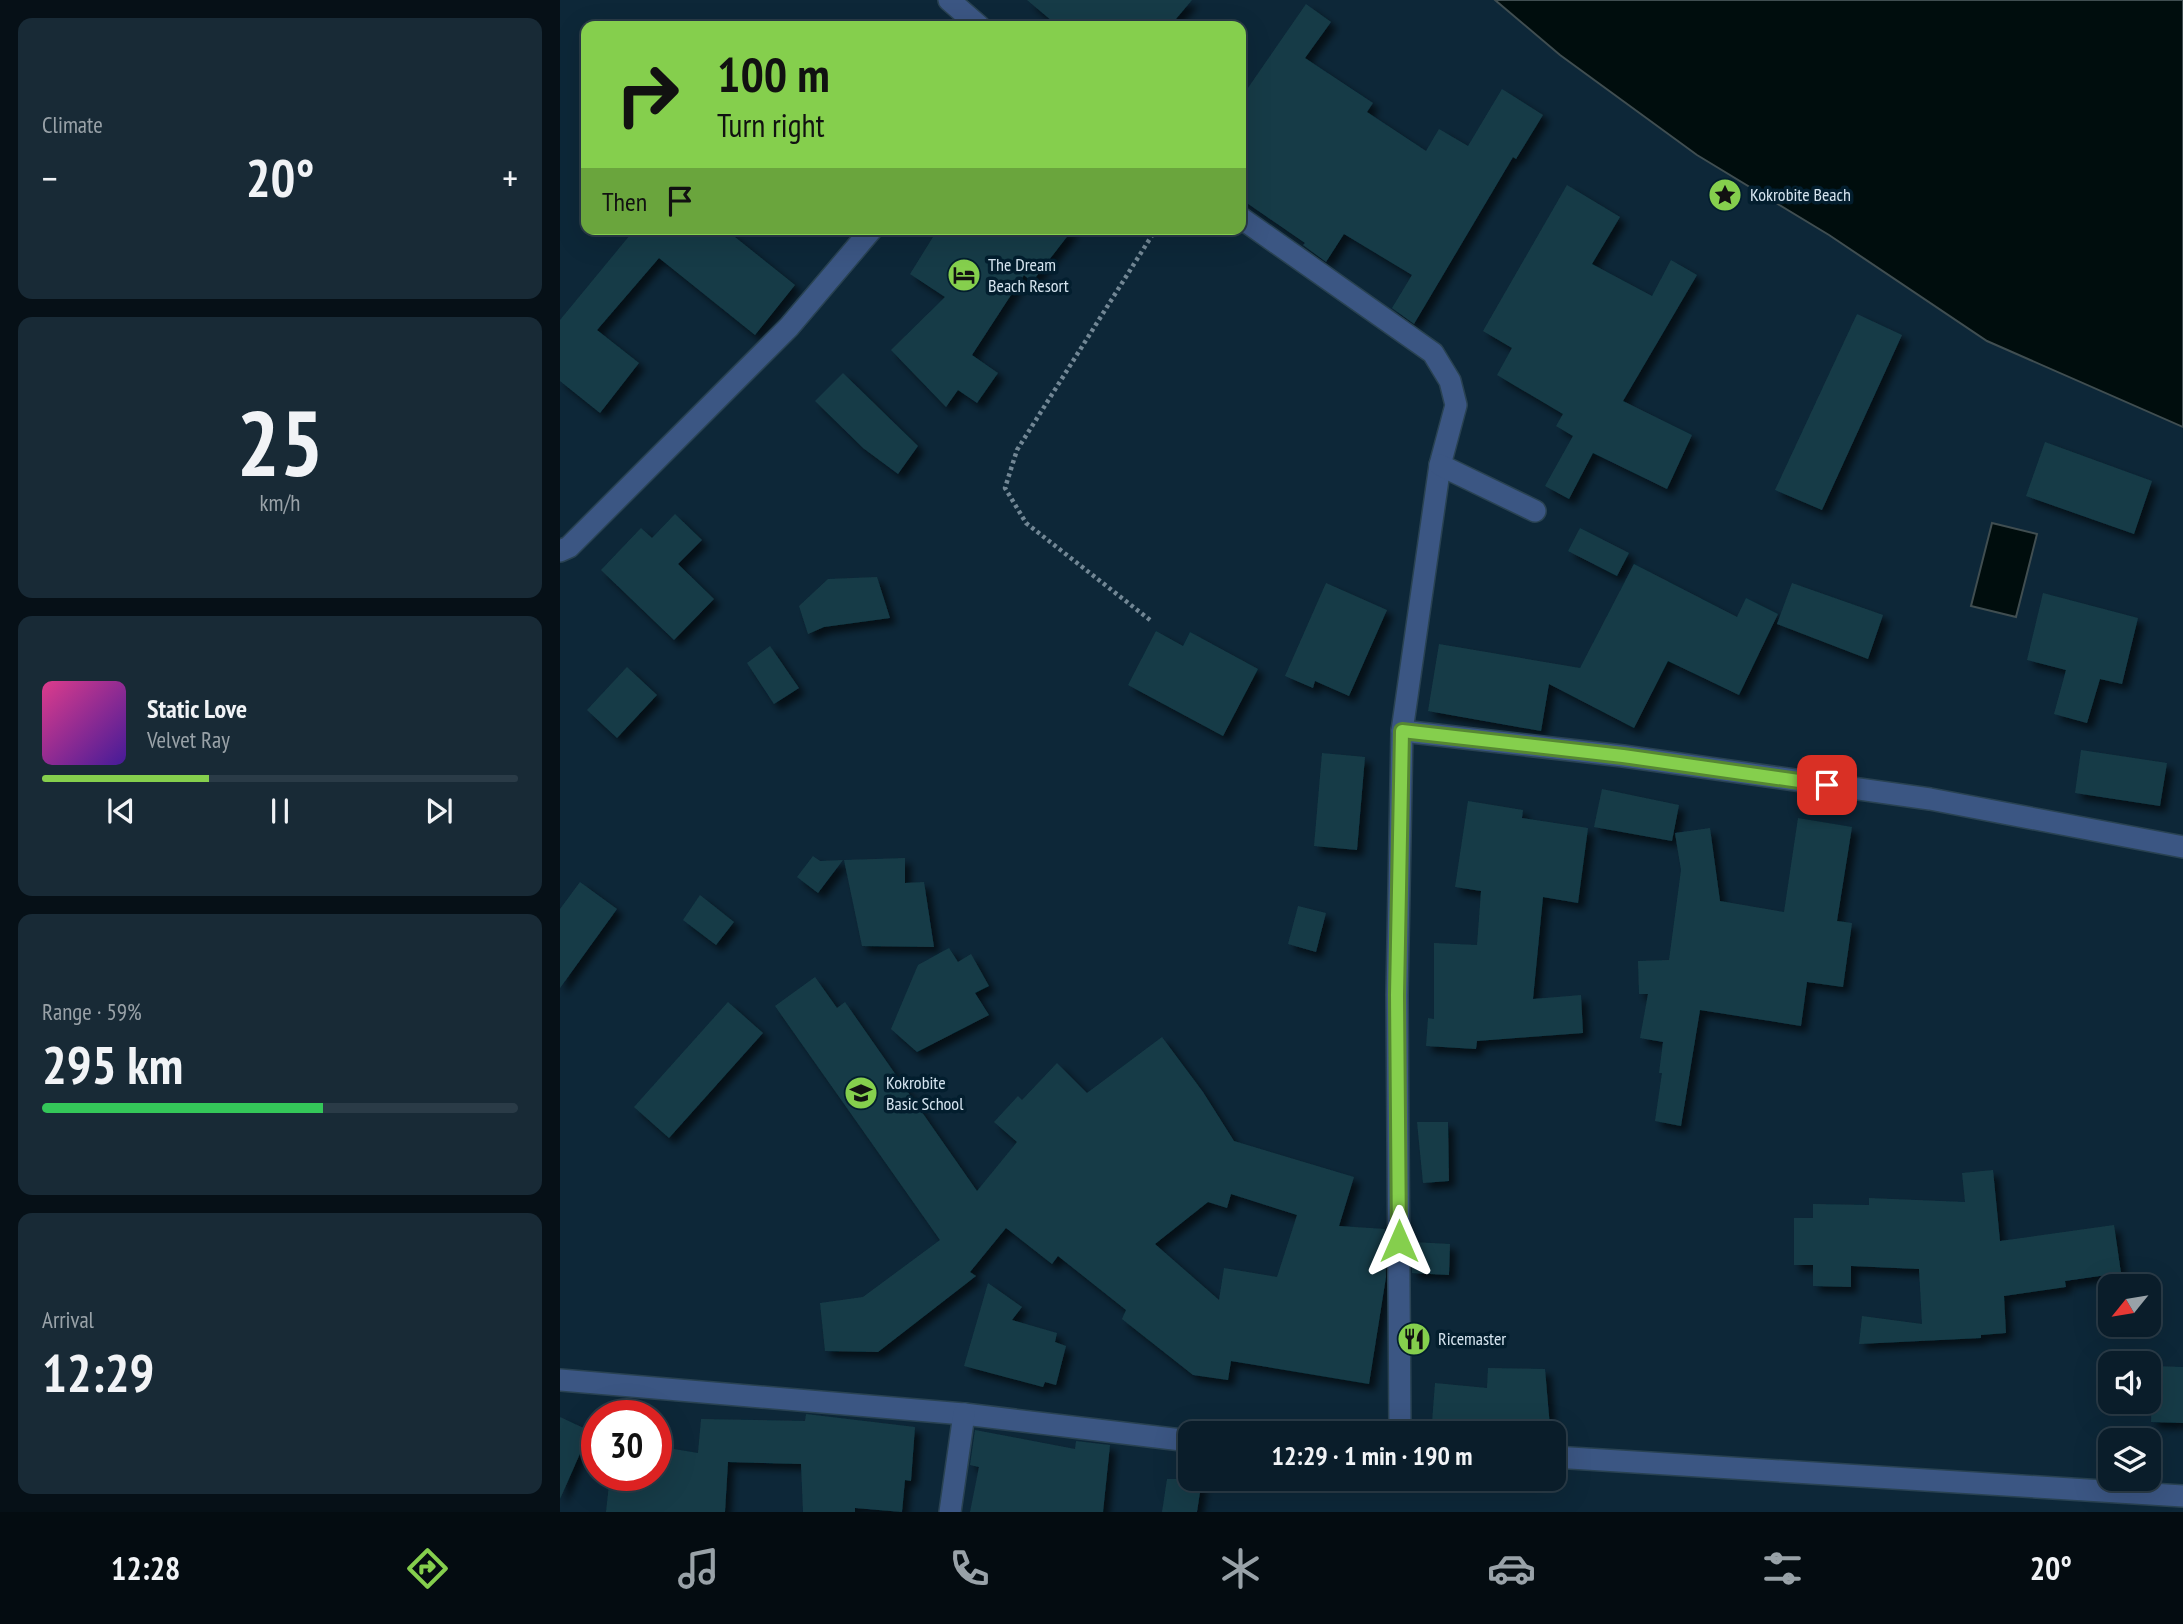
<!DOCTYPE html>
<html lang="en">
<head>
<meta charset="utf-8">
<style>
	body { margin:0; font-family:"PT Sans Narrow",sans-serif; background:#182a36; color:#f1f3f6; height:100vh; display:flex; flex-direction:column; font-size:26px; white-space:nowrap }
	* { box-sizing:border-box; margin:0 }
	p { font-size:23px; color:#99a2a8 }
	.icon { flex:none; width:38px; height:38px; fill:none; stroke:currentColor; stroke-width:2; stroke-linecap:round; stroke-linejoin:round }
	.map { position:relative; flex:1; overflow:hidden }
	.details { display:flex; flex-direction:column; gap:18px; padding:18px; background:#061017; width:560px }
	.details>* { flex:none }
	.hud { position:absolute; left:21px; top:21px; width:665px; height:214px; border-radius:14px; box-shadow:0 7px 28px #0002,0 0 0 2px #2a3b47; background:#85cf4d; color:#111; overflow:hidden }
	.needle { width:46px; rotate:240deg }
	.buttons { position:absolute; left:1538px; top:1274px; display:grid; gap:14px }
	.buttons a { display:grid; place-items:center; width:63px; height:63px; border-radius:14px; background:#0a1d2a; box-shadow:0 7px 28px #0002,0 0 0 2px #2a3b47; font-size:35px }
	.speed { position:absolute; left:21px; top:1400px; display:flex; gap:14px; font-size:35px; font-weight:700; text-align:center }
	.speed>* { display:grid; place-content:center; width:91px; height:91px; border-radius:50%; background:#0a1d2a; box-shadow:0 7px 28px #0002,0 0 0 2px #2a3b47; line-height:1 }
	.speed .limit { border:10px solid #d22; background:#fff; color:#111 }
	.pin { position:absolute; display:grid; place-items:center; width:60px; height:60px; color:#fff; margin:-30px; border-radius:14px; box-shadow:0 4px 10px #0006 }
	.me { position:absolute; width:77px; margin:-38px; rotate:0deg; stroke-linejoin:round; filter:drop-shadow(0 0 5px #0008) }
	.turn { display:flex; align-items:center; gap:24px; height:147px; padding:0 21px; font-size:32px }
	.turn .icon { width:91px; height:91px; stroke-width:2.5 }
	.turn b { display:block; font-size:49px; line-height:60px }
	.then { display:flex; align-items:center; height:66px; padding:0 21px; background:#0003; gap:14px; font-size:26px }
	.big { font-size:52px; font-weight:800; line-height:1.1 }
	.details .tile { flex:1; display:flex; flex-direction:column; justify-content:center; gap:10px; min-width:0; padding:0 24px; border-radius:14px; background:#182a36 }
	.details .dial { align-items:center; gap:0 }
	.dial b { font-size:91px; line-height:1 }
	.song { display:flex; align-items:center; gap:21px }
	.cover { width:84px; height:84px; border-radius:10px; background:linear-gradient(135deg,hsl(330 70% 55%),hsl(260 70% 35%)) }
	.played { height:7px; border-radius:4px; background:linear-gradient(90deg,#85cf4d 35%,#2a3b47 35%) }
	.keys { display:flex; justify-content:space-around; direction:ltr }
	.heat { display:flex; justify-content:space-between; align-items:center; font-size:38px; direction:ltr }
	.charge { height:10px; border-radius:5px; background:linear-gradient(90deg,#34c759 59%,#2a3b47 0) }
	.trip { position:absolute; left:618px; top:1421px; width:388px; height:70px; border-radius:14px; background:#0a1d2a; box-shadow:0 7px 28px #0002,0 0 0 2px #2a3b47; font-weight:800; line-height:70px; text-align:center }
	.tab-bar { display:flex; height:112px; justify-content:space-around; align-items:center; background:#040c11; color:#99a2a8 }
	.tab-bar .icon { width:49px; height:49px }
	.tab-bar .on { color:#85cf4d }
	.tab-bar b { font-size:32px; color:#f1f3f6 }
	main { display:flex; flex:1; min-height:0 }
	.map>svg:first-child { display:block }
	.water { fill:#000d0d; stroke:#404e51; stroke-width:2 }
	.building { fill:#163b46; fill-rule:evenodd; filter:url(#shadow) }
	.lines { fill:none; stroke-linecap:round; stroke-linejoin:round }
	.minor-casing { stroke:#294252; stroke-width:24 }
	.path { stroke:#728795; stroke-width:4.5; stroke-dasharray:3.5 3.5; stroke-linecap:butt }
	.minor { stroke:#3b5683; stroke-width:21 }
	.route-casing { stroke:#568732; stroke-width:18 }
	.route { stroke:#85cf4d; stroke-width:12 }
	.labels { text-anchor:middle; stroke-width:7; stroke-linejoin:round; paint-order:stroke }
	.poi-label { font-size:18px; fill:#d6e5f0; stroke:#031e2e; text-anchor:start }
</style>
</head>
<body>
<main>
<section class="details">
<div class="tile"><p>Climate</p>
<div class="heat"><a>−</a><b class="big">20°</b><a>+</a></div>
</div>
<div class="tile dial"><b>25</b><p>km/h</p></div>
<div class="tile">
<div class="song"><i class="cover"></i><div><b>Static Love</b><p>Velvet Ray</p></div></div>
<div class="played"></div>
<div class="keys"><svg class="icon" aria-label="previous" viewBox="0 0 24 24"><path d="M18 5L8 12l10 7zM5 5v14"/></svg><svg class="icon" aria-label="pause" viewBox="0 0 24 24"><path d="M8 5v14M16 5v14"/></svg><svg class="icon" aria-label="next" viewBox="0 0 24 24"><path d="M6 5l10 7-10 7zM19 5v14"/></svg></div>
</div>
<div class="tile"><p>Range · 59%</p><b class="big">295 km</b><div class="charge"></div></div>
<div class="tile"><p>Arrival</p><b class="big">12:29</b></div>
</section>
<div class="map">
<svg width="1623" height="1512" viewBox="0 0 1623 1512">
	<defs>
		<filter id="shadow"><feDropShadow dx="6" dy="6" stdDeviation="3.5" flood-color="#0009"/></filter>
	</defs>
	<rect width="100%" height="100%" fill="#0d2738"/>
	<!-- water -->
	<g class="water">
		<path d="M 935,0 L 1623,0 L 1623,427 L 1427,341 L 1269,235 L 1137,155 L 1000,55 Z"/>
		<path d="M 1432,523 L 1477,534 L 1456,617 L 1411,606 Z"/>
	</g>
	<!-- building -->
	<g class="building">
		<path d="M 467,0 L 632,0 L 610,26 L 498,26 Z"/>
		<path d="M 746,4 L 771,22 L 745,58 L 813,103 L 807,112 L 866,151 L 879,129 L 908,146 L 942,89 L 983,115 L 956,159 L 953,157 L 854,324 L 832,308 L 852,275 L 784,234 L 766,262 L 743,245 L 745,243 L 681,199 L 681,98 Z"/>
		<path d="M 1007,185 L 1060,217 L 1032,264 L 1092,296 L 1111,260 L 1137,275 L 1063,401 L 1132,435 L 1107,489 L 1033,453 L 1009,499 L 985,486 L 1013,436 L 996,426 L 1003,414 L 937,375 L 952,348 L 923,331 Z"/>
		<path d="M 63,229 L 165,229 L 235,285 L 195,335 L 99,258 L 37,330 L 79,363 L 40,413 L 0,381 L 0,320 L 70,235 Z"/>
		<path d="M 378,229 L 513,229 L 472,282 L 464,275 L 412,355 L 438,373 L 417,403 L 398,390 L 386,407 L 331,350 L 385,297 L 350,274 Z"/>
		<path d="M 1297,314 L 1342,335 L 1262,510 L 1215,490 Z"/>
		<path d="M 283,373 L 358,446 L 338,474 L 303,448 L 255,401 Z"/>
		<path d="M 1485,442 L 1592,481 L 1574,534 L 1466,496 Z"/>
		<path d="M 115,514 L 142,540 L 118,564 L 154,599 L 114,640 L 41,570 L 81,528 L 92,538 Z"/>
		<path d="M 1020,528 L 1069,553 L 1057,576 L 1008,551 Z"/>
		<path d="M 1074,564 L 1177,617 L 1186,598 L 1218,614 L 1179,695 L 1108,661 L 1074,728 L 989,684 L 981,731 L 868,711 L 879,644 L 1020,668 Z"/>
		<path d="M 317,577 L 330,618 L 264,627 L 248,634 L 239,606 L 268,579 Z"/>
		<path d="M 766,583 L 827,610 L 789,696 L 755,681 L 753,688 L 725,676 Z"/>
		<path d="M 1232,583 L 1323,615 L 1308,659 L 1217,624 Z"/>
		<path d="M 1483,593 L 1578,618 L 1562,684 L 1540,679 L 1527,723 L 1494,714 L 1506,670 L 1467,660 Z"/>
		<path d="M 596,631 L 623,646 L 630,632 L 698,669 L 663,736 L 568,685 Z"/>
		<path d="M 210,646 L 239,688 L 214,704 L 187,663 Z"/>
		<path d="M 67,667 L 97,695 L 57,738 L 27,710 Z"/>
		<path d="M 1521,750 L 1607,763 L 1600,806 L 1515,793 Z"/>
		<path d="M 762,753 L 805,757 L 797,850 L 754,846 Z"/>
		<path d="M 1042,789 L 1119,805 L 1112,841 L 1034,827 Z"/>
		<path d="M 908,801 L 963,810 L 962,818 L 1028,828 L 1018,903 L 983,897 L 973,999 L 1021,995 L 1023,1033 L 917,1041 L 916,1049 L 866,1046 L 868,1018 L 874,1019 L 874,943 L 917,945 L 921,891 L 895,887 Z"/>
		<path d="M 1238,818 L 1292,827 L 1277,921 L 1292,923 L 1283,987 L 1247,982 L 1241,1026 L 1140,1010 L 1121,1126 L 1095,1121 L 1102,1073 L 1099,1073 L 1103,1042 L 1080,1038 L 1088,994 L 1079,994 L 1078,961 L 1109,960 L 1121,870 L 1115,833 L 1150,828 L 1160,901 L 1224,912 Z"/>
		<path d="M 253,856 L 260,861 L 283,860 L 258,893 L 237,877 Z"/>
		<path d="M 345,858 L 345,883 L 364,882 L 374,947 L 302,946 L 284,860 Z"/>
		<path d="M 20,882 L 57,909 L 0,988 L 0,909 Z"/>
		<path d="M 140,895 L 174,922 L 156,945 L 123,920 Z"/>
		<path d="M 738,906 L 766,913 L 756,952 L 728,944 Z"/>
		<path d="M 389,948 L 398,962 L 411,954 L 429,986 L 415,993 L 429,1015 L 357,1052 L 331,1029 L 358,965 Z"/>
		<path d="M 255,977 L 277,1008 L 285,1002 L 417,1191 L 457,1142 L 434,1122 L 458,1096 L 462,1100 L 497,1063 L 527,1093 L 602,1037 L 643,1092 L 674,1141 L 794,1177 L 779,1226 L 825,1229 L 826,1277 L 809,1384 L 671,1361 L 668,1380 L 633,1375 L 562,1319 L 566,1310 L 498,1256 L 492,1264 L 446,1228 L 410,1272 L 416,1276 L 318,1352 L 265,1351 L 260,1303 L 303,1297 L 380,1240 L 215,1006 ZM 671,1194 L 737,1215 L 717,1277 L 664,1268 L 659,1300 L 595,1244 L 648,1202 L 667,1208 Z"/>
		<path d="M 168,1002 L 203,1033 L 109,1138 L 74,1107 Z"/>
		<path d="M 857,1122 L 888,1122 L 889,1181 L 863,1183 Z"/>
		<path d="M 1433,1170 L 1440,1241 L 1554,1225 L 1561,1273 L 1505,1281 L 1506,1287 L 1444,1296 L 1446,1333 L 1421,1335 L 1421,1338 L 1299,1344 L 1302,1316 L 1362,1324 L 1359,1269 L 1291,1266 L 1291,1287 L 1253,1286 L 1253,1265 L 1234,1265 L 1234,1218 L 1253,1218 L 1253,1204 L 1309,1205 L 1309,1198 L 1405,1202 L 1402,1173 Z"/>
		<path d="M 852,1242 L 890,1244 L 889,1275 L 852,1273 Z"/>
		<path d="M 428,1283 L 462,1307 L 452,1320 L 497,1333 L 495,1342 L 506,1346 L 496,1385 L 485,1382 L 483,1387 L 404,1366 Z"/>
		<path d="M 1593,1366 L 1623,1367 L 1623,1423 L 1591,1422 Z"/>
		<path d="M 928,1368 L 985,1369 L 990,1427 L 872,1422 L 875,1383 L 927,1388 Z"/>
		<path d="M 246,1414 L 355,1427 L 351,1481 L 345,1480 L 342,1512 L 295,1508 L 295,1512 L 243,1512 L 241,1464 L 168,1462 L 165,1512 L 46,1512 L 50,1475 L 96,1475 L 96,1446 L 138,1453 L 141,1419 L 245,1421 Z"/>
		<path d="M 0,1417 L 30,1431 L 0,1499 Z"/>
		<path d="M 415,1430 L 515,1449 L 516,1441 L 550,1445 L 543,1512 L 410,1512 L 419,1467 L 410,1465 Z"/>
		<path d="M 607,1479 L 642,1479 L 637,1512 L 602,1512 Z"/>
	</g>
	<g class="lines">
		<defs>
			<g id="minor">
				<path d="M 389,0 L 419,26"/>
				<path d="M 681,218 L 873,353 L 890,381 L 896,405 L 880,465 L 842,731 L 837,995 L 840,1433"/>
				<path d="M 880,465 L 975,511"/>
				<path d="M 0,551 L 9,547 L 229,327 L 312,229"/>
				<path d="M 842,731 L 1063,756 L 1370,799 L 1623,847"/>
				<path d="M 0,1380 L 404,1414 L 630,1441"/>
				<path d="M 994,1457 L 1623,1496"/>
				<path d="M 390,1512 L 404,1414"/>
			</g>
		</defs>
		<!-- minor casing -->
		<use href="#minor" class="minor-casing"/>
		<!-- path -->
		<path class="path" d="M 590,620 L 466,523 L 445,488 L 457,450 L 596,229"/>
		<!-- minor -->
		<use href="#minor" class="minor"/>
	</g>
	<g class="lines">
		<defs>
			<path id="route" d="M 839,1241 L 837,995 L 842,731 L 1063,756 L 1267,785"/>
		</defs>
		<!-- route casing -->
		<use href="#route" class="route-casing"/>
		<!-- route -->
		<use href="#route" class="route"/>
	</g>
	<!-- icons -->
	<defs>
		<symbol id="sight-disc" viewBox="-11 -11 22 22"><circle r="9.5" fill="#85cf4d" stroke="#031e2e"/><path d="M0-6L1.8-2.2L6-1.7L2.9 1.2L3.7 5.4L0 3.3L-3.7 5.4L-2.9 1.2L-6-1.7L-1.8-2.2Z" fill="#111"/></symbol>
		<symbol id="hotel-disc" viewBox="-11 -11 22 22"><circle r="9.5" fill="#85cf4d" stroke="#031e2e"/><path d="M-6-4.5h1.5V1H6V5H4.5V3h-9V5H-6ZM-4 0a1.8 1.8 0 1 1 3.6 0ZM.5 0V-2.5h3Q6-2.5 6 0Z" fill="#111"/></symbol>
		<symbol id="school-disc" viewBox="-11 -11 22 22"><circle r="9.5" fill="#85cf4d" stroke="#031e2e"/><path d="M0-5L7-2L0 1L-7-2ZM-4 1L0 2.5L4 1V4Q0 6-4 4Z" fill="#111"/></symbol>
		<symbol id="restaurant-disc" viewBox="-11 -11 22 22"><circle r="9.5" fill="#85cf4d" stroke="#031e2e"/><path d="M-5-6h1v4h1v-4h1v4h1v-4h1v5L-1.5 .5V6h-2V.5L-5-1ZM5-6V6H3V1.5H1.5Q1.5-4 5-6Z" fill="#111"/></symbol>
	</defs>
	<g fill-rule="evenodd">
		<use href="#sight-disc" x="1146" y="176" width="38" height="38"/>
		<use href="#hotel-disc" x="385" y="256" width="38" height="38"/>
		<use href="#school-disc" x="282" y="1074" width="38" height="38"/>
		<use href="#restaurant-disc" x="835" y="1320" width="38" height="38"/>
	</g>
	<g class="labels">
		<!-- poi labels -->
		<g class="poi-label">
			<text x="1190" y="201">Kokrobite Beach</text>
			<text x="428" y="271">The Dream<tspan x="428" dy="21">Beach Resort</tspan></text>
			<text x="326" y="1089">Kokrobite<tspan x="326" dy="21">Basic School</tspan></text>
			<text x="878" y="1345">Ricemaster</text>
		</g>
	</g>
</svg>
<div class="buttons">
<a><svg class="needle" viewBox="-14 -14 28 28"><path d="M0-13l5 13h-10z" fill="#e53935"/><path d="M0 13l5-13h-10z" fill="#99a2a8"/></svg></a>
<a><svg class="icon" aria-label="sound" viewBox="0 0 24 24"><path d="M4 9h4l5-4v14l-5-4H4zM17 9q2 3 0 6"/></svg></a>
<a><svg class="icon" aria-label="layers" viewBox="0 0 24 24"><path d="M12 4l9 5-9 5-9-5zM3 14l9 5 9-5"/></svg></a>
</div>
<div class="speed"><div class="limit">30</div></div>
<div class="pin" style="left:1267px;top:785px;background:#d93025"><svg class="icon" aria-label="arrive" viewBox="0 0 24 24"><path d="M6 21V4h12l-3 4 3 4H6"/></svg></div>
<svg class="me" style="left:839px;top:1241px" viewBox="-20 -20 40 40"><path d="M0-17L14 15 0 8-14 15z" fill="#85cf4d" stroke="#fff" stroke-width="4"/></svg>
<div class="trip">12:29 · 1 min · 190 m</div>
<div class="hud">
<div class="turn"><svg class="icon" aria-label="right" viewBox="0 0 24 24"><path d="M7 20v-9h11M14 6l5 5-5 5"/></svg><div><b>100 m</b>Turn right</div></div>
<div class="then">Then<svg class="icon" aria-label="arrive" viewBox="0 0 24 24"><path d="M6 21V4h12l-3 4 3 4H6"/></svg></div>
</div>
</div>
</main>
<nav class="tab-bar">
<b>12:28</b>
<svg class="icon on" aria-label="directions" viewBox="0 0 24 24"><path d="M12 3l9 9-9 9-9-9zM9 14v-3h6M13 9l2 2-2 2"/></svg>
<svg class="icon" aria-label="music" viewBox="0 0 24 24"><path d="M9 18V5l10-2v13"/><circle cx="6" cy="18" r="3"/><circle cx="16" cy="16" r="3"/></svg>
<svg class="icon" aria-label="phone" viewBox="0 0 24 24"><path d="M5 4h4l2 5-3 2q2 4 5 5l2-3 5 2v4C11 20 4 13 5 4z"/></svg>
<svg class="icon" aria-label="climate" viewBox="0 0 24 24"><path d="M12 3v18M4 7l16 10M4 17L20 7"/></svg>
<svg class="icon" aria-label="car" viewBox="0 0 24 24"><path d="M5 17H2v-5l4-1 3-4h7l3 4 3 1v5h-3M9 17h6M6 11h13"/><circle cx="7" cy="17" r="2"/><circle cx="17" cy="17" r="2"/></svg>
<svg class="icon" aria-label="filters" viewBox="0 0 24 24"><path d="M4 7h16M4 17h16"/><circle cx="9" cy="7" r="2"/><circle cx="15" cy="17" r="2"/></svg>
<b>20°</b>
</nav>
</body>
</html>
